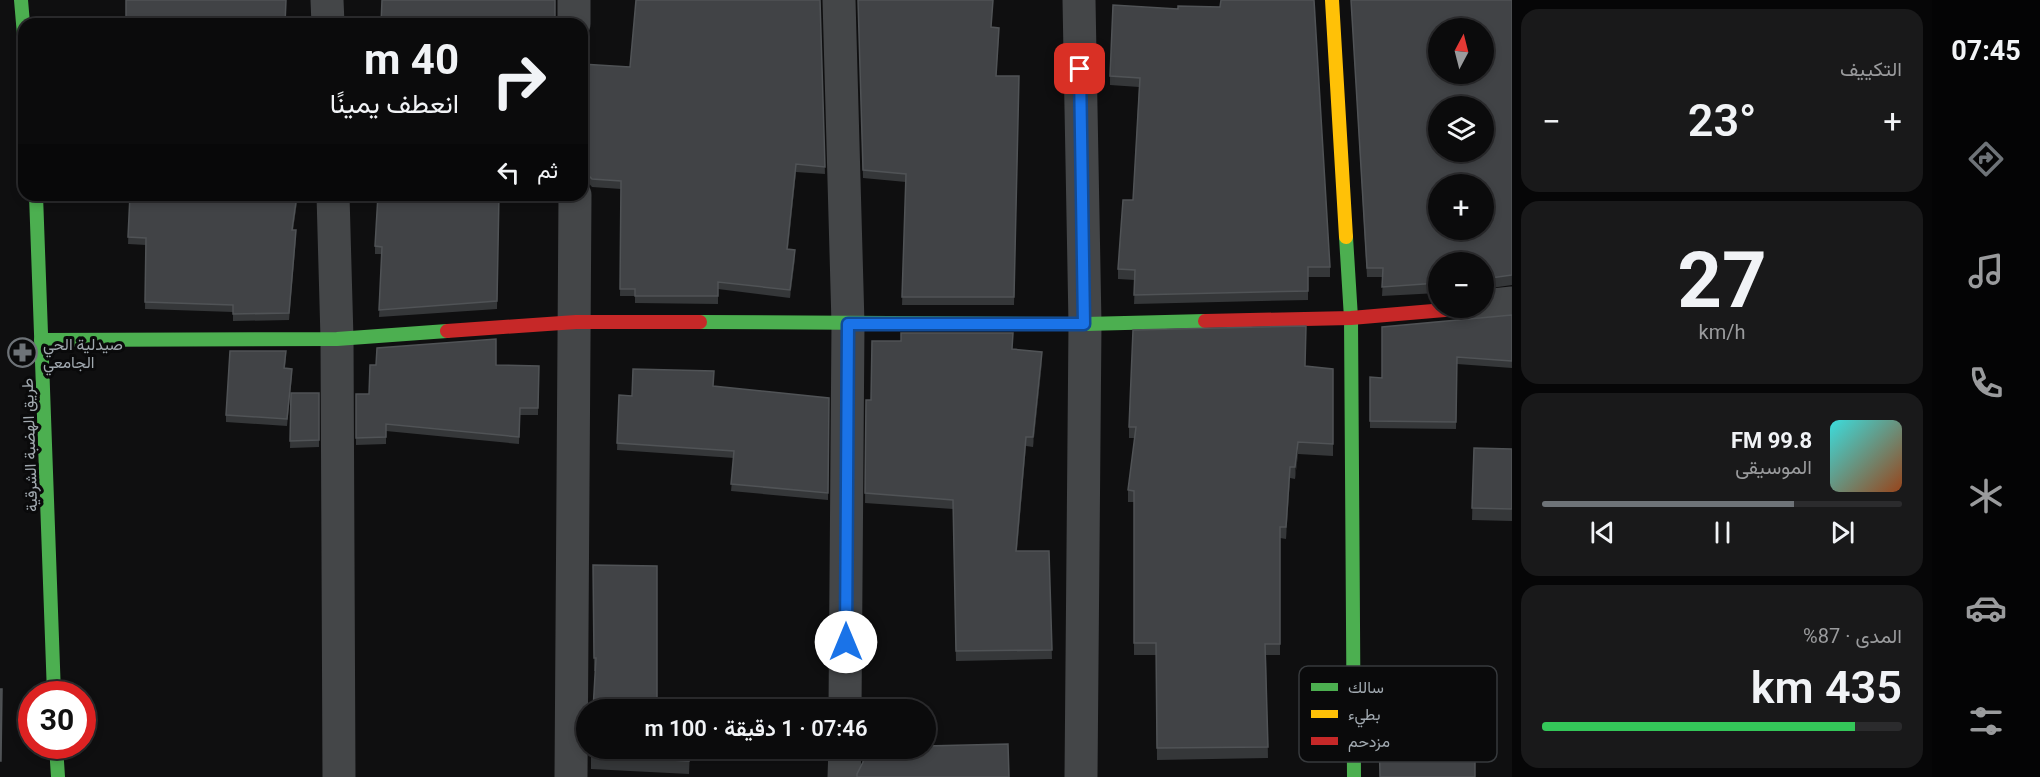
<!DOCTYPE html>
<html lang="ar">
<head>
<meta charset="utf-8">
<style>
	body { margin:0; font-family:Roboto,Vazirmatn,sans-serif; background:#19191a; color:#f1f3f6; direction:rtl; height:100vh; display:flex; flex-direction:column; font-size:22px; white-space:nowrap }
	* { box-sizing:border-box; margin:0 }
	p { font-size:20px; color:#9a9b9d }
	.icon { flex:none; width:33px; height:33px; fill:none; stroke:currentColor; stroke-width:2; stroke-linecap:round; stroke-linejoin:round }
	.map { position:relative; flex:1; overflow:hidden; direction:ltr }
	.details { display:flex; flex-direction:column; gap:9px; padding:9px; background:#060607; width:420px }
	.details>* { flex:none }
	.banner { position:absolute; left:18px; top:18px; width:570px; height:183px; border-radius:18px; box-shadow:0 3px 9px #0003,0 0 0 2px #2b2b2d; direction:rtl; background:#0b0b0c; color:#f1f3f6; overflow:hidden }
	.needle { width:39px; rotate:7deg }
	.fabs { position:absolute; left:1428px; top:18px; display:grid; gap:12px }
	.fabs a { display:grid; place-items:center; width:66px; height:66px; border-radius:50%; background:#0b0b0c; box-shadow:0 3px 9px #0003,0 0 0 2px #2b2b2d; font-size:30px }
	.speed { position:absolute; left:18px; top:681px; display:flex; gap:12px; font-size:30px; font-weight:700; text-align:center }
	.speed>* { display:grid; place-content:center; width:78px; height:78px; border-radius:50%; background:#0b0b0c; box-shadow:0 3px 9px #0003,0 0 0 2px #2b2b2d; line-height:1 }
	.speed .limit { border:9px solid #d22; background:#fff; color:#111 }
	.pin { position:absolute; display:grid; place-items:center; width:51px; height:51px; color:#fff; margin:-26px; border-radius:12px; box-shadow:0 3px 9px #0006 }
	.me { position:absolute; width:66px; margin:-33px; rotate:0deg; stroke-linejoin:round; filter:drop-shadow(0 0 4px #0008) }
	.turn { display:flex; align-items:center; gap:21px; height:126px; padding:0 30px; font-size:27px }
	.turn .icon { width:78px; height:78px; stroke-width:2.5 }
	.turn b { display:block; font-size:42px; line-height:51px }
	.then { display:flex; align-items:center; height:57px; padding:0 30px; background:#0003; gap:12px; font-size:22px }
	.big { font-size:45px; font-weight:600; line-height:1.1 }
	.details .tile { flex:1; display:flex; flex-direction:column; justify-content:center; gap:9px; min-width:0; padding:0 21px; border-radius:18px; background:#19191a }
	.details .dial { align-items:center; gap:0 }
	.dial b { font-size:78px; line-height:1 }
	.song { display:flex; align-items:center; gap:18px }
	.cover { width:72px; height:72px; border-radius:9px; background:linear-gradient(135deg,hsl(180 70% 55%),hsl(20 70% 35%)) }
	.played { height:6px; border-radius:3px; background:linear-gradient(90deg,#6e7378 70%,#2b2b2d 70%) }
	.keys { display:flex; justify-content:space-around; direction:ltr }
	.heat { display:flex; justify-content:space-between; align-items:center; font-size:33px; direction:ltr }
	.charge { height:9px; border-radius:4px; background:linear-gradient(90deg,#34c759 87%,#2b2b2d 0) }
	.trip { position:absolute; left:576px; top:699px; width:360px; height:60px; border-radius:30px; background:#0b0b0c; box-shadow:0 3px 9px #0003,0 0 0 2px #2b2b2d; font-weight:600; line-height:60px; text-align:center; direction:rtl }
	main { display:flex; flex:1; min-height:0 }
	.dock { display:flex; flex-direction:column; width:108px; justify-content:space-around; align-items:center; background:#040405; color:#9a9b9d }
	.dock .icon { width:42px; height:42px }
	.dock .on { color:#6e7378 }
	.dock b { font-size:27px; color:#f1f3f6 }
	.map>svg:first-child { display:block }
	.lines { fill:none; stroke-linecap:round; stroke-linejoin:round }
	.street { stroke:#444648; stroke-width:33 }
	.fast { stroke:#4caf50; stroke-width:14 }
	.slow { stroke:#ffc107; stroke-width:14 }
	.jam { stroke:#c62828; stroke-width:14 }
	.wall { fill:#353739 }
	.shaded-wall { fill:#212223 }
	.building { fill:#414346; stroke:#505356; stroke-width:1.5; fill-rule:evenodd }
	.route-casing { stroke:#114b97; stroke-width:15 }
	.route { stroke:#1a73e8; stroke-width:10 }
	.labels { text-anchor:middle; stroke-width:6; stroke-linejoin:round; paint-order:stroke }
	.poi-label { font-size:16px; fill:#a1a9b0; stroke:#0a0a0b; text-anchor:start }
	.street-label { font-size:16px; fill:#a1a9b0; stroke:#0a0a0b }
	.key { fill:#0a0a0b; stroke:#373a3d; stroke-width:1.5 }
	.key-label { font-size:16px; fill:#a1a9b0 }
</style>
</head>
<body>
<main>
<nav class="dock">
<b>07:45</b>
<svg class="icon on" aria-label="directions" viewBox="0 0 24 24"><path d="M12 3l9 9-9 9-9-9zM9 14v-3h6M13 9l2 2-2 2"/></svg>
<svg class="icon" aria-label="music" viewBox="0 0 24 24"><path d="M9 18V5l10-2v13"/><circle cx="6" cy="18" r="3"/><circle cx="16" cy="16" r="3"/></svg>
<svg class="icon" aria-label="phone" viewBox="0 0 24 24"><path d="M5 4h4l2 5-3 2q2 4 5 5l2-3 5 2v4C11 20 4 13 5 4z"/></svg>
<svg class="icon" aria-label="climate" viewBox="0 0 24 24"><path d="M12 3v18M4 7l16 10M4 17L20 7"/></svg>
<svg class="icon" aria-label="car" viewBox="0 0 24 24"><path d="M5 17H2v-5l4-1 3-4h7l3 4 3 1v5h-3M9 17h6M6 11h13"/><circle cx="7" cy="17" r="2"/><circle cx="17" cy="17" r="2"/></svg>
<svg class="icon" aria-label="filters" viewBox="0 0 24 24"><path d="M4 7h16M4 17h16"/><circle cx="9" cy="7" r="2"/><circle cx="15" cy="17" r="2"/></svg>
</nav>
<section class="details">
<div class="tile"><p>التكييف</p>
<div class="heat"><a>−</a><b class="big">23°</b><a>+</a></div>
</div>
<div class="tile dial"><b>27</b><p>km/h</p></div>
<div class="tile">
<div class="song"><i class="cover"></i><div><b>99.8 FM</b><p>الموسيقى</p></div></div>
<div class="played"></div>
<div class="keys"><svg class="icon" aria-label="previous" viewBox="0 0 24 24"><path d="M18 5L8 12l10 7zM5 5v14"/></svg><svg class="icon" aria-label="pause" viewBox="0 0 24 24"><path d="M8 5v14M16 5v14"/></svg><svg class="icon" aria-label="next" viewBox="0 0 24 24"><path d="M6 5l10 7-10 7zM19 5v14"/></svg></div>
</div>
<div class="tile"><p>المدى · 87%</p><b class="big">435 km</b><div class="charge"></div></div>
</section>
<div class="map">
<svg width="1512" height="777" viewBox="0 0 1512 777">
	<rect width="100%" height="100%" fill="#0f0f10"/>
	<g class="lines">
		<!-- street -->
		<g class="street">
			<path d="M 327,0 L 328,24"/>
			<path d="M 574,0 L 574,24"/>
			<path d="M 839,0 L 848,324 L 845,710"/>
			<path d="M 1079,0 L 1085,324 L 1081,777"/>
			<path d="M 333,195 L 337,339 L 339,777"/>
			<path d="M 1484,306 L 1512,303"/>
			<path d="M 571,777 L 575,195"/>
			<path d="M 844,777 L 845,748"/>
		</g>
		<!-- fast -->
		<g class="fast">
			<path d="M 21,0 L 24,35"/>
			<path d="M 36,195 L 54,694"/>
			<path d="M 1346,237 L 1351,318 L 1354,777"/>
			<path d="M 700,322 L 1085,324 L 1205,321"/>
			<path d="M 41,340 L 337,339 L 447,331"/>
			<path d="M 56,746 L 58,777"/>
		</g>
		<!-- slow -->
		<path class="slow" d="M 1332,0 L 1346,237"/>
		<!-- jam -->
		<g class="jam">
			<path d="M 1205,321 L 1351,318 L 1468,308"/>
			<path d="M 447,331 L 576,322 L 700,322"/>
		</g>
	</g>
	<!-- wall -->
	<g class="wall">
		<path d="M 820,0 L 825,174 L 796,172 L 788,249 L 795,258 L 790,298 L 718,289 L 718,304 L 635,303 L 635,296 L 620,296 L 621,189 L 592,187 L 585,179 L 582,178 L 582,64 L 630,67 Z"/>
		<path d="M 858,0 L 992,27 L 999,35 L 996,76 L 1019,76 L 1014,305 L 902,305 L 906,182 L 863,178 Z"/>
		<path d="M 1351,0 L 1512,0 L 1512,285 L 1484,289 L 1484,262 L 1438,262 L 1438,293 L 1382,296 L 1383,277 L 1367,277 Z"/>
		<path d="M 1220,7 L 1330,267 L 1330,277 L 1308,277 L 1308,300 L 1134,304 L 1135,280 L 1118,279 L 1118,269 L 1133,200 L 1139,87 L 1110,85 L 1110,76 L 1178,9 Z"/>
		<path d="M 130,195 L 298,195 L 293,230 L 296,237 L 289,320 L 233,321 L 233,312 L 145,309 L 146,245 L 128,244 Z"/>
		<path d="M 499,195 L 497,309 L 379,317 L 382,254 L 375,254 L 375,246 Z"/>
		<path d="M 1512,315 L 1512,368 L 1457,364 L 1456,429 L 1370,428 L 1370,377 L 1382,378 Z"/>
		<path d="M 1013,349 L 1042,362 L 1033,447 L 1026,446 L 1017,551 L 1049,551 L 1052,659 L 956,661 L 953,509 L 865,503 L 866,400 L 871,400 Z"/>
		<path d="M 286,358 L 285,368 L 292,376 L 287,426 L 226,422 L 226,415 Z"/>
		<path d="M 496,365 L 539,366 L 538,415 L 520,415 L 519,444 L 386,431 L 386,444 L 356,445 L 356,394 L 369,394 Z"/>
		<path d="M 1306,366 L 1333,369 L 1333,456 L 1298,454 L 1295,479 L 1290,478 L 1286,539 L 1280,538 L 1280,655 L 1266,655 L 1268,758 L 1157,760 L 1156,655 L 1134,655 L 1134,502 L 1128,502 L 1128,490 L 1135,438 L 1129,438 L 1129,427 Z"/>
		<path d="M 714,386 L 829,398 L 828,500 L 731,491 L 734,458 L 617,450 L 619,395 L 632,396 Z"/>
		<path d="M 291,393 L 319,393 L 319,447 L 290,448 Z"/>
		<path d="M 1474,448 L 1512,449 L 1512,521 L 1472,520 Z"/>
		<path d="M 593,565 L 657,566 L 593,710 L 596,671 L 594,671 Z"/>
		<path d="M 591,748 L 690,748 L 689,774 L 591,769 Z"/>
	</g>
	<!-- shaded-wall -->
	<g class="shaded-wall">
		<path d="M 796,164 L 796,172 L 787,257 L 787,249 Z"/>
		<path d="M 297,195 L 298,195 L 292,237 L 292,230 Z"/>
		<path d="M 296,230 L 296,237 L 289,320 L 289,313 Z"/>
		<path d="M 795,250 L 795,258 L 790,298 L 790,290 Z"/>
		<path d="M 1042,352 L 1042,362 L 1033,447 L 1033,437 Z"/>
		<path d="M 1026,437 L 1026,446 L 1016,560 L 1016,551 Z"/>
		<path d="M 1298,442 L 1298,454 L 1295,479 L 1295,467 Z"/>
		<path d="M 1290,467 L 1290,478 L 1286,539 L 1286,527 Z"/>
	</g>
	<!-- building -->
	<g class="building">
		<path d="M 126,0 L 286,0 L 285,24 L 126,24 Z"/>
		<path d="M 382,0 L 555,0 L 555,16 L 558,24 L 381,24 Z"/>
		<path d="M 636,0 L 820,0 L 825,167 L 796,164 L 787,249 L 795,250 L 790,290 L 718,282 L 718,296 L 635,296 L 635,289 L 620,289 L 621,181 L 592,179 L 585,172 L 582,171 L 582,64 L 630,67 Z"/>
		<path d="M 858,0 L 993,0 L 991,27 L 999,28 L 996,76 L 1019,76 L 1014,297 L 902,297 L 906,174 L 863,170 Z"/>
		<path d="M 1221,0 L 1314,0 L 1330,267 L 1308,267 L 1308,291 L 1134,295 L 1135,270 L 1118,269 L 1123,200 L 1133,200 L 1140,78 L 1110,76 L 1113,5 L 1178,9 L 1178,6 L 1220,7 Z"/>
		<path d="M 1351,0 L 1512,0 L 1512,275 L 1484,279 L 1484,262 L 1438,262 L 1438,283 L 1382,287 L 1383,268 L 1367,268 ZM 1438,28 L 1484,28 L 1484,74 L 1438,74 ZM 1438,106 L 1484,106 L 1484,152 L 1438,152 ZM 1438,184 L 1484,184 L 1484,230 L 1438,230 Z"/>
		<path d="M 130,195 L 297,195 L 292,230 L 296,230 L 289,313 L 233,314 L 233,305 L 145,302 L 146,238 L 128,237 Z"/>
		<path d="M 378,195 L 499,195 L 497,301 L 379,310 L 382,247 L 375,246 Z"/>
		<path d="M 1512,315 L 1512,361 L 1457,357 L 1456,422 L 1370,421 L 1370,377 L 1382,378 L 1382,327 Z"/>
		<path d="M 1306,326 L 1305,366 L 1333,369 L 1333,444 L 1298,442 L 1295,467 L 1290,467 L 1286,527 L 1280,527 L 1280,644 L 1265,644 L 1268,747 L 1157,748 L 1156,643 L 1134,643 L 1134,491 L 1128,490 L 1136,427 L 1129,427 L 1133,330 Z"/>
		<path d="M 901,333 L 1013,333 L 1012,349 L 1042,352 L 1033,437 L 1026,437 L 1016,551 L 1049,551 L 1052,650 L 956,651 L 953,500 L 865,493 L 866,400 L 871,400 L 872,341 L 901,341 Z"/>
		<path d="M 496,339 L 496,365 L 539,366 L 538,408 L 520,408 L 519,437 L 386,424 L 386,437 L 356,438 L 356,394 L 369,394 L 370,365 L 376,365 L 377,348 Z"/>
		<path d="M 230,351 L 286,351 L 284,368 L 292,369 L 287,419 L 226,415 Z"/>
		<path d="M 633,369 L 714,371 L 713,386 L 829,398 L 828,493 L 731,484 L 734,451 L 617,443 L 619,395 L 632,396 Z"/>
		<path d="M 291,393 L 319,393 L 319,440 L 290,441 Z"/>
		<path d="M 1474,448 L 1512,449 L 1512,509 L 1472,508 Z"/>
		<path d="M 593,565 L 657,566 L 657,704 L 692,706 L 692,710 L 593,710 L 596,658 L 594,658 Z"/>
		<path d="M 0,689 L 2,689 L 1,761 L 0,761 Z"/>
		<path d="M 1475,728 L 1475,777 L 1380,777 L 1379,729 Z"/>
		<path d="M 1008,744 L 1009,777 L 857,777 L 857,774 L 863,762 L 863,748 L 926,748 L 926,746 Z"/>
		<path d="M 591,748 L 690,748 L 689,761 L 591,756 Z"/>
	</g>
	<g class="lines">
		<defs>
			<path id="route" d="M 846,642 L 848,324 L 1084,324 L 1080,69"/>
		</defs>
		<!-- route casing -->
		<use href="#route" class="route-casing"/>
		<!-- route -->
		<use href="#route" class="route"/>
	</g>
	<!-- icons -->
	<defs>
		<symbol id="pharmacy-ring" viewBox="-11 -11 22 22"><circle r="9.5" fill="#0a0a0b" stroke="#6e7378" stroke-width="1.5"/><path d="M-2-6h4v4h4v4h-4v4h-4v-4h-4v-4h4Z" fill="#6e7378"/></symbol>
	</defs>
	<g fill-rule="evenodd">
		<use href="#pharmacy-ring" x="6" y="336" width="33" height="33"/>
	</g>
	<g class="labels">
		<!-- poi labels -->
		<g class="poi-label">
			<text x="43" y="350">صيدلية الحي<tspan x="43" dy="18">الجامعي</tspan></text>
		</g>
		<!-- street labels -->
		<g class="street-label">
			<text transform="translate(29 445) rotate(-92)" y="6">طريق الهضبة الشرقية</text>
		</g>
	</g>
	<!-- legend -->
	<rect x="1299" y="666" width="198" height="96" rx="9" class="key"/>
	<rect x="1311" y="683" width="27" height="8" fill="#4caf50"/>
	<rect x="1311" y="710" width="27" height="8" fill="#ffc107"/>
	<rect x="1311" y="737" width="27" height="8" fill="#c62828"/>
	<g class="key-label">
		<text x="1348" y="693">سالك</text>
		<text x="1348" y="720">بطيء</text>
		<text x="1348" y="747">مزدحم</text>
	</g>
</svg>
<div class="fabs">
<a><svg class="needle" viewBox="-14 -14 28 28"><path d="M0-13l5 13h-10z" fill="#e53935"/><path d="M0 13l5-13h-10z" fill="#9a9b9d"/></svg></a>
<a><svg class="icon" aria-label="layers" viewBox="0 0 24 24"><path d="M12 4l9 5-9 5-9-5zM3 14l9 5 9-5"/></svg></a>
<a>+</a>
<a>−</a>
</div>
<div class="speed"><div class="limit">30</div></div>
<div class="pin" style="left:1080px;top:69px;background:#d93025"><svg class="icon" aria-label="arrive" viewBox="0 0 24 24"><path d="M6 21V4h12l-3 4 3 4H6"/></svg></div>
<svg class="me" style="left:846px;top:642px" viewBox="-20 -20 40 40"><circle r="19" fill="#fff"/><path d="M0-13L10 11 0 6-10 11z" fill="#1a73e8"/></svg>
<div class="trip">07:46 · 1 دقيقة · 100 m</div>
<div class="banner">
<div class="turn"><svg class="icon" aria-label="right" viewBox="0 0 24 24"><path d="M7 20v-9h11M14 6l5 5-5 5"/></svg><div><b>40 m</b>انعطف يمينًا</div></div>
<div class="then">ثم<svg class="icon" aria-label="left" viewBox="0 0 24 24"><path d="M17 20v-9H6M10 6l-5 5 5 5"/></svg></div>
</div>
</div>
</main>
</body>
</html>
